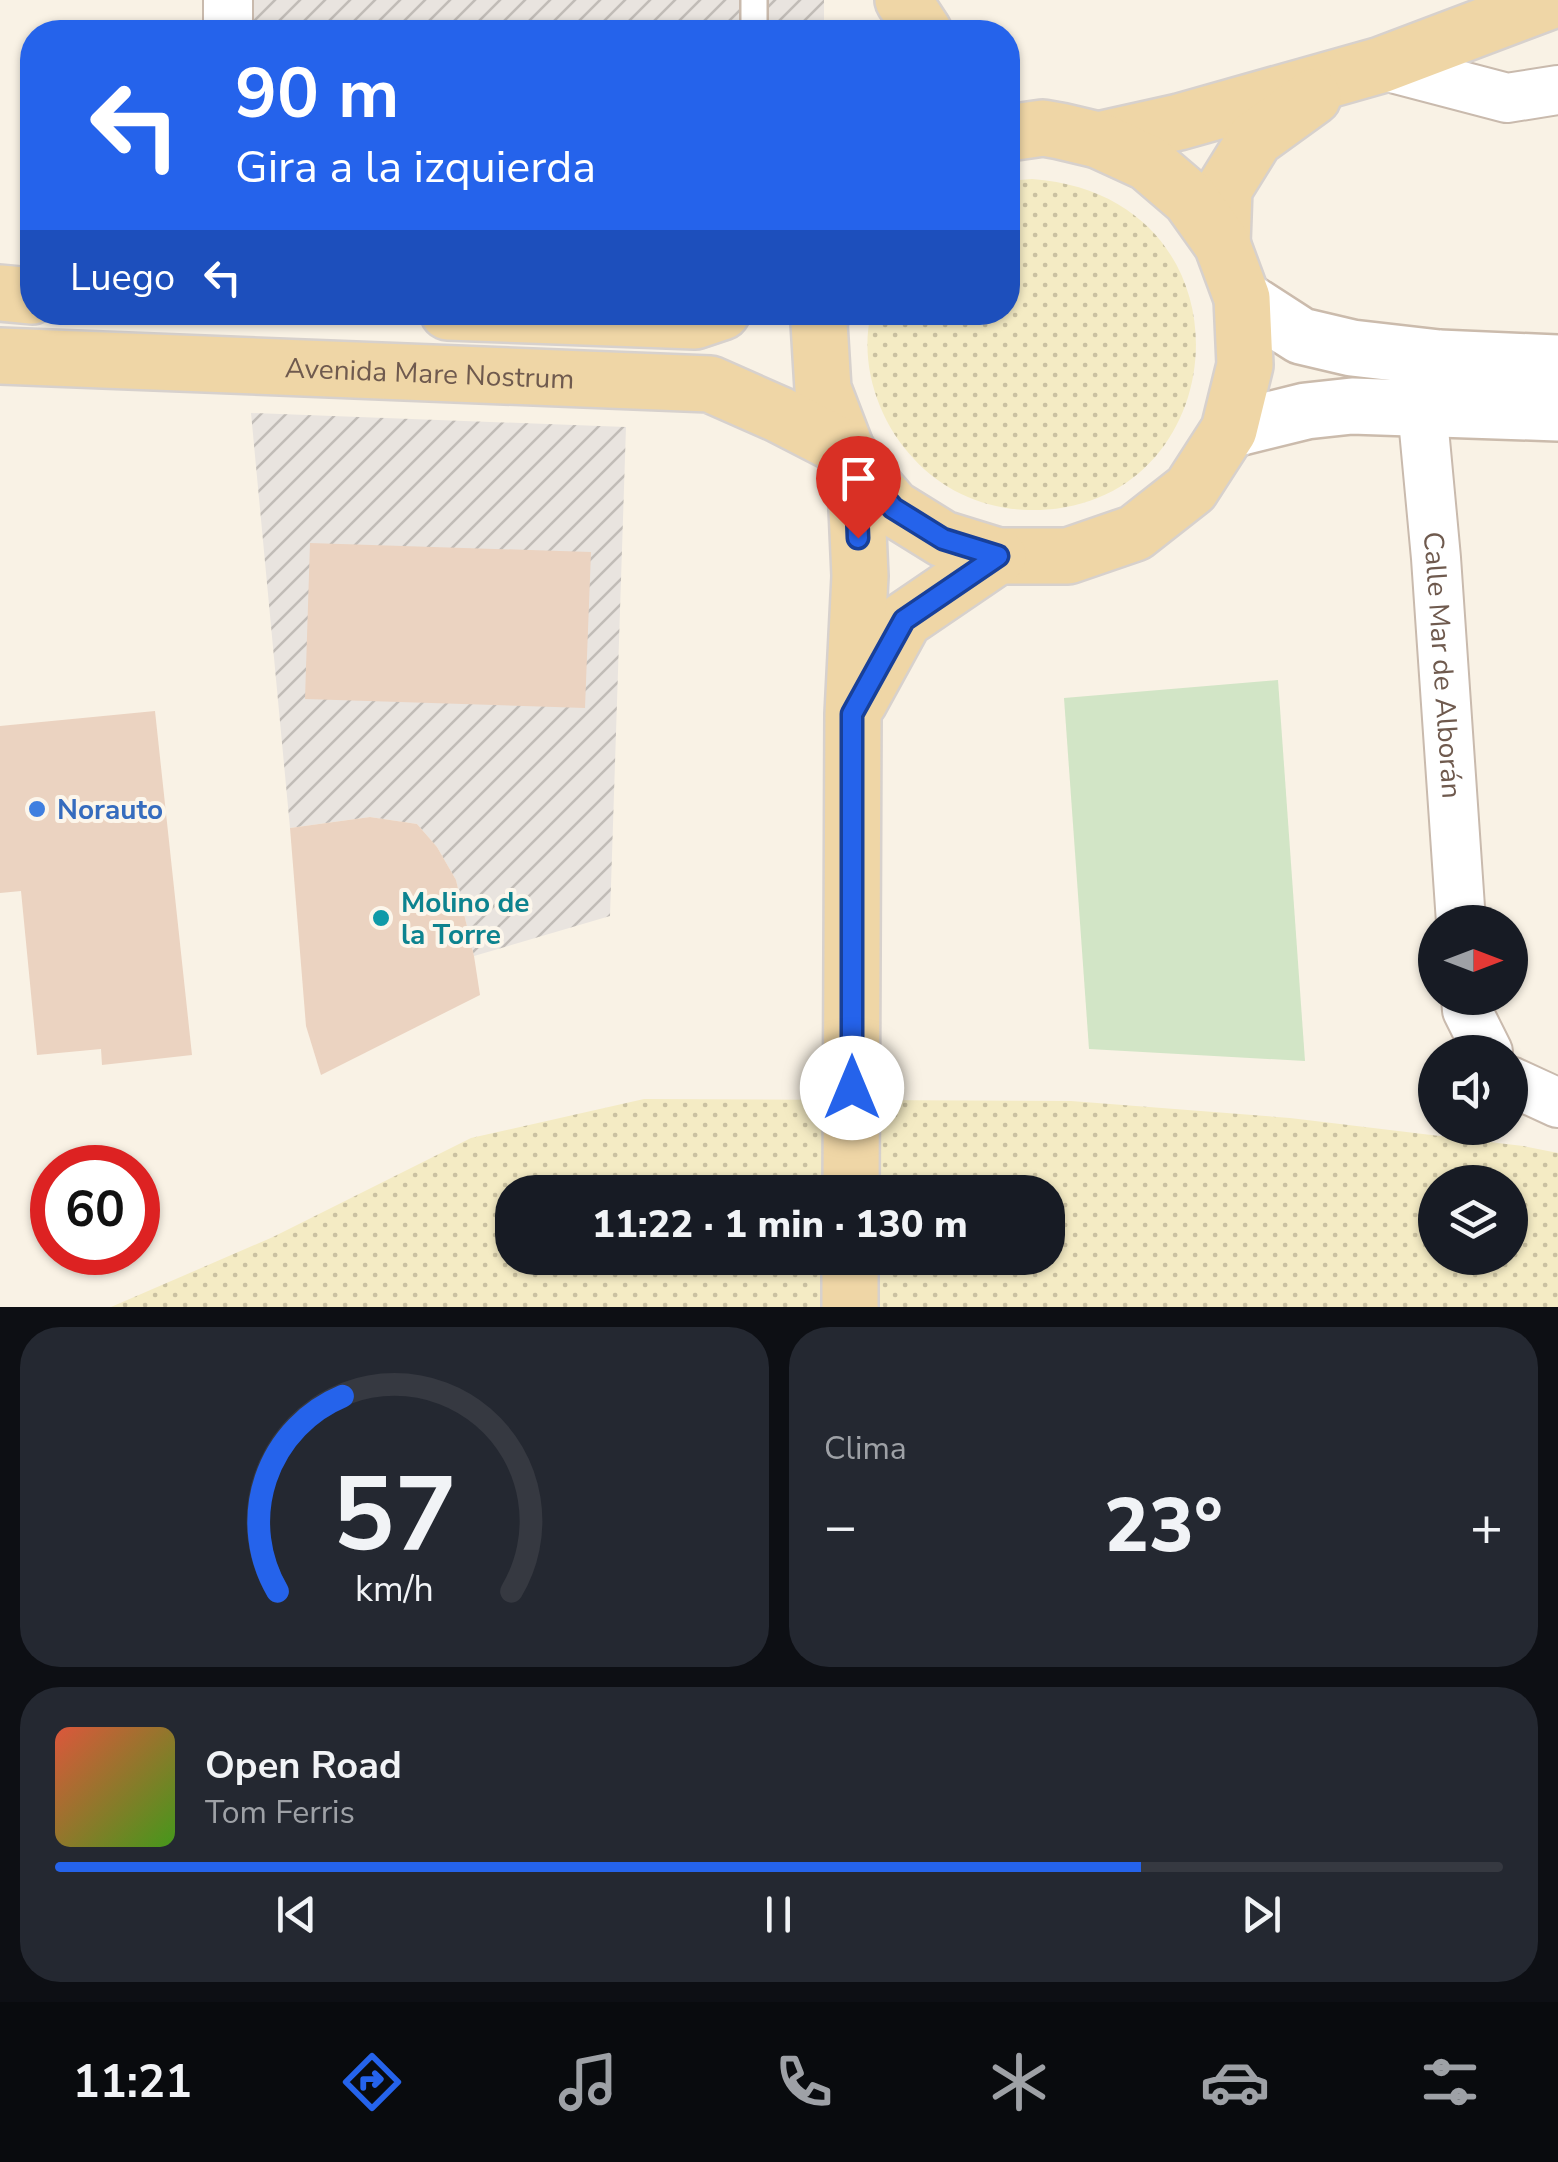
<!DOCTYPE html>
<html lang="es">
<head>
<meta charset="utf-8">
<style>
	body { margin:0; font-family:"Nunito Sans",sans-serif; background:#242831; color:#f1f3f6; height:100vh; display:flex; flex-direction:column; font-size:38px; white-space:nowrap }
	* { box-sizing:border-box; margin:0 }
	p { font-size:32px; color:#9ea1a6 }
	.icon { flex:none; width:55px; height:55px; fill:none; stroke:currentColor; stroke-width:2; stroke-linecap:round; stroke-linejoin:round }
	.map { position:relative; height:1307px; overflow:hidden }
	.side { display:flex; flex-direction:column; gap:20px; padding:20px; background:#0d0f14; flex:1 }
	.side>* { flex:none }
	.banner { position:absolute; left:20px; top:20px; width:1000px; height:305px; border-radius:40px; box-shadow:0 2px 8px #0004; background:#2563eb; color:#fff; overflow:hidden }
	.needle { width:65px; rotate:90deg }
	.fabs { position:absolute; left:1418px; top:905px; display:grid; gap:20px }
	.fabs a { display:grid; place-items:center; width:110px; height:110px; border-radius:50%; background:#171b24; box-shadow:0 2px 8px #0004; font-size:50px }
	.speed { position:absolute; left:30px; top:1145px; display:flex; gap:20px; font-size:50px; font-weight:700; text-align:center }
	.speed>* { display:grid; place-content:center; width:130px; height:130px; border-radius:50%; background:#171b24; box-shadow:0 2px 8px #0004; line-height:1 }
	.speed .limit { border:15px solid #d22; background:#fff; color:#111 }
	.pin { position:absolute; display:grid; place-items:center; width:85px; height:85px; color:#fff; margin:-102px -42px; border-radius:50% 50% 50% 0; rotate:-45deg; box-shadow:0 0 10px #0007 }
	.pin .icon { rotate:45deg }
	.me { position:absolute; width:110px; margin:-55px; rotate:0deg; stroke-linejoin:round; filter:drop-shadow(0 0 8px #0008) }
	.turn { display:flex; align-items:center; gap:35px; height:210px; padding:0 50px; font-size:45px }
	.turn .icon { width:130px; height:130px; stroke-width:2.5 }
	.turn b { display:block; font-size:70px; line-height:85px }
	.then { display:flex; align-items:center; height:95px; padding:0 50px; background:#0003; gap:20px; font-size:38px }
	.big { font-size:75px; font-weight:800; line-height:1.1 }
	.side .widget { flex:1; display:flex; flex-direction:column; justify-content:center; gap:15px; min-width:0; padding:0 35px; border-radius:40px; background:#242831 }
	.side .dial { align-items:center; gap:0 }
	.dial svg { height:260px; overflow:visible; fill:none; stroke:#363941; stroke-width:7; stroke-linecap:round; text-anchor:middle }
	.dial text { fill:#f1f3f6; stroke:none }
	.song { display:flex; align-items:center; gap:30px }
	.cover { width:120px; height:120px; border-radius:15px; background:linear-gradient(135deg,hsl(10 70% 55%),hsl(100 70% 35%)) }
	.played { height:10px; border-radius:5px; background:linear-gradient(90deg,#2563eb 75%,#363941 75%) }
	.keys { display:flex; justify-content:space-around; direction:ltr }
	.heat { display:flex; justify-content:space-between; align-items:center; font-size:55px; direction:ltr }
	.side .tiles { flex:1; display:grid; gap:20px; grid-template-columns:1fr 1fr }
	.widget:last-child { grid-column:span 2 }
	.trip { position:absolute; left:495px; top:1175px; width:570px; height:100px; border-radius:40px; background:#171b24; box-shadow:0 2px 8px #0004; font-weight:800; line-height:100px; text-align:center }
	.menu { display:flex; height:160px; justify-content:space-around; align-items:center; background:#090b0e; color:#9ea1a6 }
	.menu .icon { width:70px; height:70px }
	.menu .current { color:#2563eb }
	.menu b { font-size:45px; color:#f1f3f6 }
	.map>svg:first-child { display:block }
	.industrial { fill:url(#industrial-furrows) }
	.sand { fill:url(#sand-dots); fill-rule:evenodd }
	.pitch { fill:#d2e5c6 }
	.building { fill:#ebd3c1 }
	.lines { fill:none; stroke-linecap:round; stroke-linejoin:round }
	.lane-casing { stroke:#c9baad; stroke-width:30 }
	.street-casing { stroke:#c9baad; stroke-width:52 }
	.secondary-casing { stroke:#cbbbac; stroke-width:60 }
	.primary-casing { stroke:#d7d1cd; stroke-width:60 }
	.lane { stroke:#fff; stroke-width:25 }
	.street { stroke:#fff; stroke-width:48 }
	.secondary { stroke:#fff; stroke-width:55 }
	.primary { stroke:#efd6a6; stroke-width:55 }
	.route-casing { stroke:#184099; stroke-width:25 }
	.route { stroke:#2563eb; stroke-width:18 }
	.shop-dot { fill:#3f7fe0; stroke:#fcf6eb; stroke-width:4 }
	.culture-dot { fill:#0f9aa8; stroke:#fcf6eb; stroke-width:4 }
	.labels { text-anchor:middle; stroke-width:8; stroke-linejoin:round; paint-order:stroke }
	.street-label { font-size:28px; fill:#6f5a4e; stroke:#fcf6eb }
	.shop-label { font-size:28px; font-weight:bold; fill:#366cbe; stroke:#fcf6eb; text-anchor:start }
	.culture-label { font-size:28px; font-weight:bold; fill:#0d838f; stroke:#fcf6eb; text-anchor:start }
</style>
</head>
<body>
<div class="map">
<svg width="1558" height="1307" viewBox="0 0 1558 1307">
	<defs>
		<pattern id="industrial-furrows" width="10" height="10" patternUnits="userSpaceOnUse" patternTransform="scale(2.5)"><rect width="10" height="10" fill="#e9e4df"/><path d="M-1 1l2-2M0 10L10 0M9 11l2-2" fill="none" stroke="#c1bcb7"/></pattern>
		<pattern id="sand-dots" width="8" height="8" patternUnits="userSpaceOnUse" patternTransform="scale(2.5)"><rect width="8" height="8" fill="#f4ebc4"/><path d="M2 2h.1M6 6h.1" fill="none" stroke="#cac1a1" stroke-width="1.8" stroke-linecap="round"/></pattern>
	</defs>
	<rect width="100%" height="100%" fill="#f9f2e5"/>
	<!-- industrial -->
	<g class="industrial">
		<path d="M 241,0 L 824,0 L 824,32 L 242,32 Z"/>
		<path d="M 251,413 L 626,427 L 610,916 L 474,956 L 456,880 L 437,847 L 417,824 L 370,817 L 290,828 Z"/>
	</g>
	<!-- sand -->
	<g class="sand">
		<path d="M 1032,179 C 1264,196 1238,515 1028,510 C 985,509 943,491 914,459 C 878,421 859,364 871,313 L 1008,312 L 1008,181 Z"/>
		<path d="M 644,1099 L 1071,1101 L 1290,1118 L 1523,1146 L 1558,1153 L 1558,1307 L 111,1307 L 273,1237 L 471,1138 ZM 1435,1182 L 1510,1182 L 1510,1258 L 1435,1258 ZM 512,1192 L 1048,1192 L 1048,1258 L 512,1258 Z"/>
	</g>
	<!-- pitch -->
	<path class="pitch" d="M 1278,680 L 1305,1061 L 1089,1049 L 1064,698 Z"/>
	<!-- building -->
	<g class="building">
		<path d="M 310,543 L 591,552 L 585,708 L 305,699 Z"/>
		<path d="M 155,711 L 192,1055 L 102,1065 L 101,1049 L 37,1055 L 21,891 L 0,893 L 0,726 Z"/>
		<path d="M 370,817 L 417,824 L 437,847 L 456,880 L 474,956 L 480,995 L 321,1075 L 306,1026 L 290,828 Z"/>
	</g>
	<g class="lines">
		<defs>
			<path id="lane" d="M 754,32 L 754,0"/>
			<g id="street">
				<path d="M 228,0 L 228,32"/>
				<path d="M 1381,65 L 1507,98 L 1558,90"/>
				<path id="s1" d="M 1422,408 L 1436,558 L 1461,922"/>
				<path d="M 1466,998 L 1467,1010 L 1488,1052"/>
				<path d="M 1510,1081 L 1558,1103"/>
			</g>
			<g id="secondary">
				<path d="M 1242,298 L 1301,336 L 1352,348 L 1439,358 L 1558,363"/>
				<path d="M 1229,430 L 1306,411 L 1352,406 L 1558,413"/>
			</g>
			<g id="primary">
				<path d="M 903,0 L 924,32"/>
				<path d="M 1098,140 L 1179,122 L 1381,65 L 1553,0"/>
				<path d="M 1222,244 L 1224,189 L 1255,139 L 1313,97"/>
				<path d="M 0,293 L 32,296"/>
				<path d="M 448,312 L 695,321 L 722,312"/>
				<path d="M 822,312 L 819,323 L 823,389 L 846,449 L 855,464 L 893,508 L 943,539 L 998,556 L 1068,556 L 1135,533 L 1191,489 L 1229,430 L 1245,365 L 1242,298 L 1222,244 L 1190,199 L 1148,163 L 1098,140 L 1060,131 L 1043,128 L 1008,133"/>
				<path id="s2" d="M 0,356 L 710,384 L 780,415 L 846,449"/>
				<path d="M 859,702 L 904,620 L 998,556"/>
				<path d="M 851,1192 L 853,714 L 860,576 L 855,464"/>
				<path d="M 850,1307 L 850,1258"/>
			</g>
		</defs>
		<!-- lane casing -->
		<use href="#lane" class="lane-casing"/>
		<!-- street casing -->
		<use href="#street" class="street-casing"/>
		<!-- secondary casing -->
		<use href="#secondary" class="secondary-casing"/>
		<!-- primary casing -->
		<use href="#primary" class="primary-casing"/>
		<!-- lane -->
		<use href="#lane" class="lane"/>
		<!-- street -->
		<use href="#street" class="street"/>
		<!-- secondary -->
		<use href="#secondary" class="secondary"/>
		<!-- primary -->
		<use href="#primary" class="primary"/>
	</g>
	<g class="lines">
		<defs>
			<path id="route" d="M 852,1088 L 852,714 L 904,620 L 998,556 L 943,539 L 893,508 L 855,464 L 858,538"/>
		</defs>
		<!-- route casing -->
		<use href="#route" class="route-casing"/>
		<!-- route -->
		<use href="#route" class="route"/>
	</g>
	<!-- markers -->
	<circle class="shop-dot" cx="37" cy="809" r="10"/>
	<circle class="culture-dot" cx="381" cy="918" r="10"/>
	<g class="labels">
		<!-- street labels -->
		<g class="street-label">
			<text dy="10" stroke="none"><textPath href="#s2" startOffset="430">Avenida Mare Nostrum</textPath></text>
			<text dy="10" stroke="none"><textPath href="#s1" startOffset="258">Calle Mar de Alborán</textPath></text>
		</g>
		<!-- shop labels -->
		<g class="shop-label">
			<text x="57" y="819">Norauto</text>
		</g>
		<!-- culture labels -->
		<g class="culture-label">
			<text x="401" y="912">Molino de<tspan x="401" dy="32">la Torre</tspan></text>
		</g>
	</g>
</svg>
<div class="fabs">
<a><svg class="needle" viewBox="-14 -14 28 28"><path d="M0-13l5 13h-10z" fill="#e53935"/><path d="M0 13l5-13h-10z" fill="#9ea1a6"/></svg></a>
<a><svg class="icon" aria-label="sound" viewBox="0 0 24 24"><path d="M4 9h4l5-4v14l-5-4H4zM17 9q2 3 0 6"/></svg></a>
<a><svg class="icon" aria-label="layers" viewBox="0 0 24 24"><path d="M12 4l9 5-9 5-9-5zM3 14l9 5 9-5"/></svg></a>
</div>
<div class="speed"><div class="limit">60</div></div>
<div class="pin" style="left:858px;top:538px;background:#d93025"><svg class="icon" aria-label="arrive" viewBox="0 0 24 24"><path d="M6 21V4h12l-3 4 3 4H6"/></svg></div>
<svg class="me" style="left:852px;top:1088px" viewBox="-20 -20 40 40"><circle r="19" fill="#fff"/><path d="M0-13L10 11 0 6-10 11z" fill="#2563eb"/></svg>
<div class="trip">11:22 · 1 min · 130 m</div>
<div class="banner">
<div class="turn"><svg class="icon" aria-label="left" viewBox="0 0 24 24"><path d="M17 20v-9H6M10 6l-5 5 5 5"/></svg><div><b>90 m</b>Gira a la izquierda</div></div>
<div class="then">Luego<svg class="icon" aria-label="left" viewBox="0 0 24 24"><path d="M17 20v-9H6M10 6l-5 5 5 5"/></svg></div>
</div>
</div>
<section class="side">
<div class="tiles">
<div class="widget dial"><svg viewBox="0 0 100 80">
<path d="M14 69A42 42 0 1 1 86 69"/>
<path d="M14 69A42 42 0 0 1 34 9" stroke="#2563eb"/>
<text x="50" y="56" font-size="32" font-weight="700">57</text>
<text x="50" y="72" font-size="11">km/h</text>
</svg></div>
<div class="widget"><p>Clima</p>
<div class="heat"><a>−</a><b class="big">23°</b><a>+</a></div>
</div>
<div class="widget">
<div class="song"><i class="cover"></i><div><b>Open Road</b><p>Tom Ferris</p></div></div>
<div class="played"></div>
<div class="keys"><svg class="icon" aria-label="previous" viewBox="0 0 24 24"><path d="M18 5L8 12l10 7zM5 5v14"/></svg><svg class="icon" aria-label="pause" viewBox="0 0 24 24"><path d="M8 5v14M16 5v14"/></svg><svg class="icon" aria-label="next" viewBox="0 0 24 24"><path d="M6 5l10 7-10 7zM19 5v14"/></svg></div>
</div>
</div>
</section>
<nav class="menu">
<b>11:21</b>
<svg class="icon current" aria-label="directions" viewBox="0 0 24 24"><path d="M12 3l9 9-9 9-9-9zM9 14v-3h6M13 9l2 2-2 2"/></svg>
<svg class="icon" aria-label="music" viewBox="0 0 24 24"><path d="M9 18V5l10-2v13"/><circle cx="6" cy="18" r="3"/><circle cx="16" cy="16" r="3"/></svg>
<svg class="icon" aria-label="phone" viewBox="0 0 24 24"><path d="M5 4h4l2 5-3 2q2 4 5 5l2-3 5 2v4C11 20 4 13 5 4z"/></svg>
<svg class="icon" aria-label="climate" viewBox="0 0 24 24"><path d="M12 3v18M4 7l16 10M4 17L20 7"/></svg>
<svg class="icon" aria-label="car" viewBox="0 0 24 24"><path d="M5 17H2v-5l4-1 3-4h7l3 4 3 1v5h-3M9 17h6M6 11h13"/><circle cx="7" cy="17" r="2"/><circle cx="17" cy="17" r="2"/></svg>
<svg class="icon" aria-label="filters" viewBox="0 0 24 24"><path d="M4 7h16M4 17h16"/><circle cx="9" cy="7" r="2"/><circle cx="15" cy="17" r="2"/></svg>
</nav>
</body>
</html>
